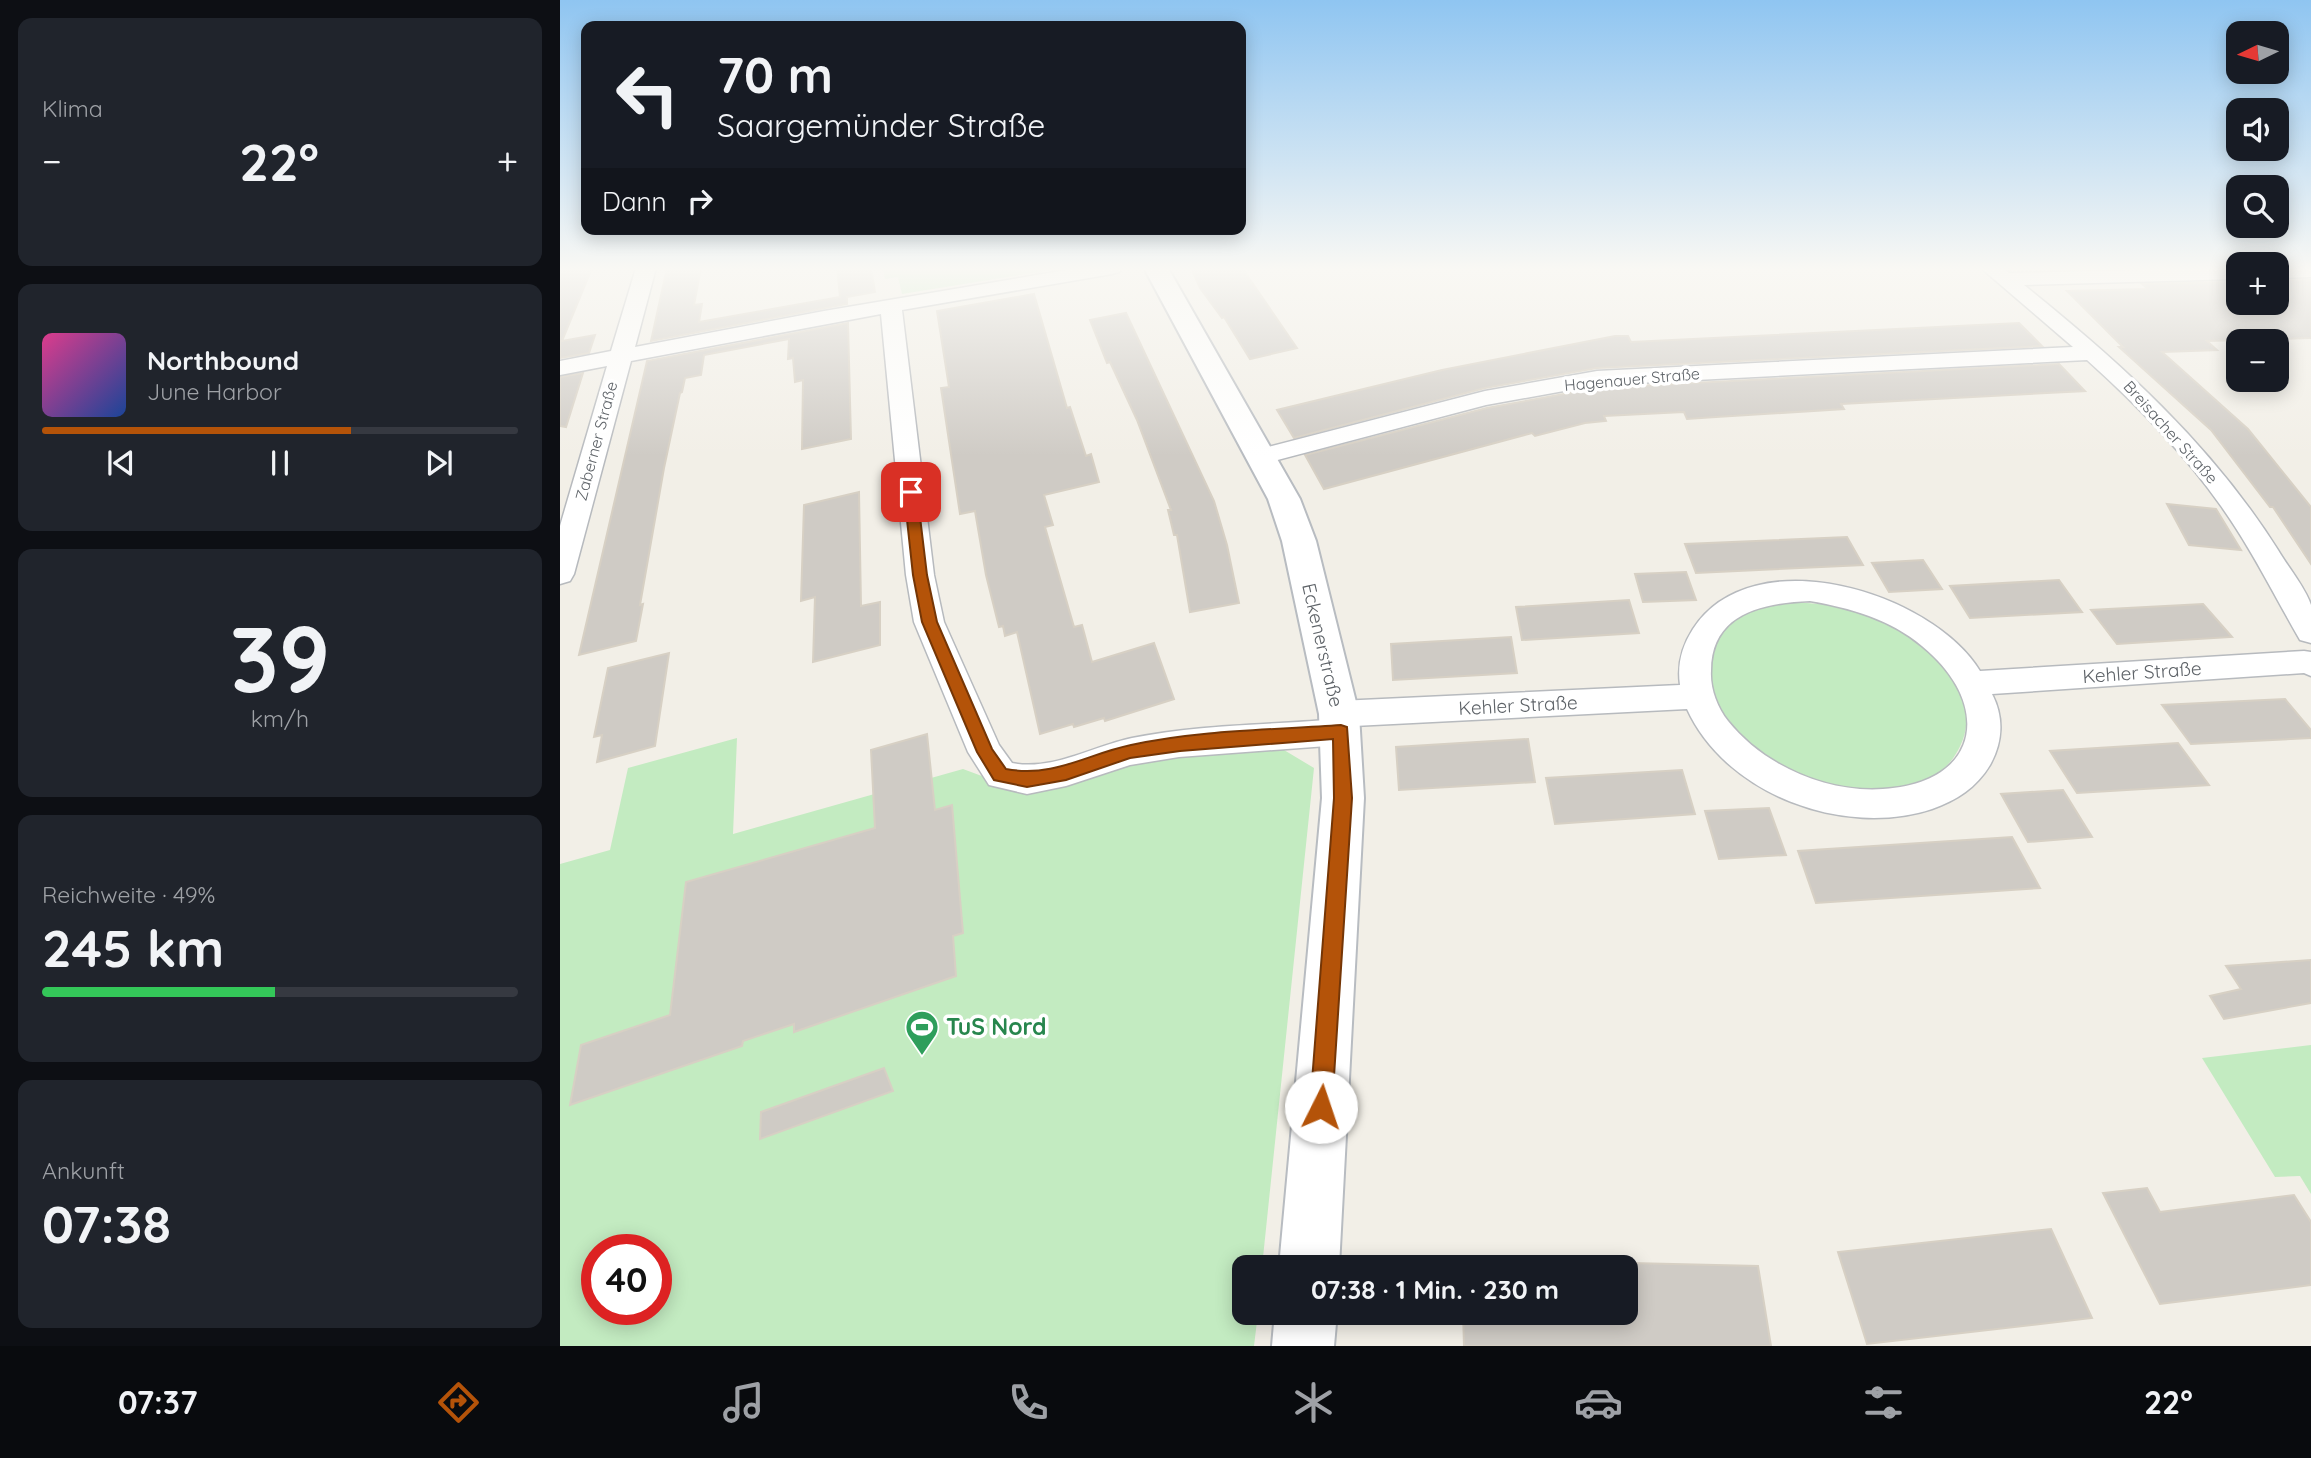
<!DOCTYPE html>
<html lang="de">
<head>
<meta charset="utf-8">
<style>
	body { margin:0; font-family:Quicksand,sans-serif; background:#20242c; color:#f1f3f6; height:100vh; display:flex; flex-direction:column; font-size:26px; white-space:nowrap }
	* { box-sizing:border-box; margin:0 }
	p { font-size:23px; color:#9ea1a6 }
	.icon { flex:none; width:38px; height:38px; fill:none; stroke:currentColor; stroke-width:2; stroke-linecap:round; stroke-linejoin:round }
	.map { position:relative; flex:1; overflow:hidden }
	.details { display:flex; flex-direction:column; gap:18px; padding:18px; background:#0d0f14; width:560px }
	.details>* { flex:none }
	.top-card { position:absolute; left:21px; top:21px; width:665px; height:214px; border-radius:14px; box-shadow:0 4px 18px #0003; background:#171b24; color:#f1f3f6; overflow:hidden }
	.needle { width:46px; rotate:265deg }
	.buttons { position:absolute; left:1666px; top:21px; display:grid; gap:14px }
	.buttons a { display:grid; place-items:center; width:63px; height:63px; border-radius:14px; background:#171b24; box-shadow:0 4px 18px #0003; font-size:35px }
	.speed { position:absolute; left:21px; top:1234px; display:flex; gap:14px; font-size:35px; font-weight:700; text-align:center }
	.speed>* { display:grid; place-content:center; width:91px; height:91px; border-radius:50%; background:#171b24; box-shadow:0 4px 18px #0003; line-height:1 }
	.speed .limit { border:10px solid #d22; background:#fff; color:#111 }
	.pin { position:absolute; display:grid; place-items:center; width:60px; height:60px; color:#fff; margin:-30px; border-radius:14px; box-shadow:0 4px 10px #0006 }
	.me { position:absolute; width:77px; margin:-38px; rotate:4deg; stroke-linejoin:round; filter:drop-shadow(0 0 5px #0008) }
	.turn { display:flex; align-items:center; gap:24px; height:147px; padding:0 21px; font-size:32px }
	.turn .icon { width:91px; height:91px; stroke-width:2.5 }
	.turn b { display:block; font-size:49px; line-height:60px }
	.then { display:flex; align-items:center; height:66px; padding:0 21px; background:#0003; gap:14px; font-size:26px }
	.big { font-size:52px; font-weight:700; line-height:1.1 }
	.details .card { flex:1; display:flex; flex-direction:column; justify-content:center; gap:10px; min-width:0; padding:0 24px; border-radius:14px; background:#20242c }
	.details .dial { align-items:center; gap:0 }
	.dial b { font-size:91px; line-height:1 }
	.song { display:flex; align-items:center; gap:21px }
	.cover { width:84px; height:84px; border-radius:10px; background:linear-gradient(135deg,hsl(330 70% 55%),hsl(220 70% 35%)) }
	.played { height:7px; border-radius:4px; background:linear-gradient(90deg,#b45309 65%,#363941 65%) }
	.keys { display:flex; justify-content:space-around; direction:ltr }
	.heat { display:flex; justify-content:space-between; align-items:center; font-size:38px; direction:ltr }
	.charge { height:10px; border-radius:5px; background:linear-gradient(90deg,#34c759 49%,#363941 0) }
	.trip { position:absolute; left:672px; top:1255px; width:406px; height:70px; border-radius:14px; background:#171b24; box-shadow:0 4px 18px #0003; font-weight:700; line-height:70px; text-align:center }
	.tabs { display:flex; height:112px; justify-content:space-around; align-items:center; background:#090b0e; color:#9ea1a6 }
	.tabs .icon { width:49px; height:49px }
	.tabs .selected { color:#b45309 }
	.tabs b { font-size:32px; color:#f1f3f6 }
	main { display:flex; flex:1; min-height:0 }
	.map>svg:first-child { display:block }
	.green { fill:#c3ebc1; fill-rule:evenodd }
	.building { fill:#cfcbc5; stroke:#d7d0c4; stroke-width:2 }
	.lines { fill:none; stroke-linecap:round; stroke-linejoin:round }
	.street-casing { stroke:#b7babe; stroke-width:3 }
	.secondary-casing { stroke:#b8bcc1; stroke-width:4 }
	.street { fill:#fff; fill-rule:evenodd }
	.secondary { fill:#fff; fill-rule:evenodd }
	.route { fill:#b45309; stroke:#753606; stroke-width:2 }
	.labels { text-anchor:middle; stroke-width:7; stroke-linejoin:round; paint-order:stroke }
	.far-street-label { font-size:16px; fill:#5e6368; stroke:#fff }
	.street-label { font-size:19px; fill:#5e6368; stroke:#fff }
	.near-leisure-label { font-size:23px; font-weight:bold; fill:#27864d; stroke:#fff; text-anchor:start }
</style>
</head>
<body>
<main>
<section class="details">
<div class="card"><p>Klima</p>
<div class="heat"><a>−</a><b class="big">22°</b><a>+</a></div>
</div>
<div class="card">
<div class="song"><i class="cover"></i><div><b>Northbound</b><p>June Harbor</p></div></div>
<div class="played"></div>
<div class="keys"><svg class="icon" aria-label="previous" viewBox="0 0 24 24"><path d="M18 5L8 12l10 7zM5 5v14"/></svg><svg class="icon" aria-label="pause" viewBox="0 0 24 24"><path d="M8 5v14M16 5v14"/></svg><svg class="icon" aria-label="next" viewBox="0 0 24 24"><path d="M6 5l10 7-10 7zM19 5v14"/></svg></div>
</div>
<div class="card dial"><b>39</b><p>km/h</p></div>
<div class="card"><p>Reichweite · 49%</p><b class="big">245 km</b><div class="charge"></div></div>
<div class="card"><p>Ankunft</p><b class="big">07:38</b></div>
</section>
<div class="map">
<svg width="1751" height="1346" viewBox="0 0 1751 1346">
	<rect width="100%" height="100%" fill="#f2efe7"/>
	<!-- green -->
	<g class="green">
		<path d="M 323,268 L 503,268 L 342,294 L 338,277 L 325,279 Z"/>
		<path d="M 1234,602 C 1259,604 1284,605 1308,614 C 1357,633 1433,692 1397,752 C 1388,768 1371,782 1352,786 C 1326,791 1300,795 1273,789 C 1245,782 1214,770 1191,751 C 1152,719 1125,658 1174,621 C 1191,608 1214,606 1234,602 Z"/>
		<path d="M 177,738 L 173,834 L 403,769 L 462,791 L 568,765 L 621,756 L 724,750 L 754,768 L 702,1267 L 684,1267 L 684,1312 L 698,1313 L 694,1346 L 0,1346 L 0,864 L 50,850 L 68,768 ZM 37,1250 L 96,1250 L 96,1309 L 37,1309 Z"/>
		<path d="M 1751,1045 L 1751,1194 L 1740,1176 L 1715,1177 L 1642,1058 Z"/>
	</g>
	<!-- building -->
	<g class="building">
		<path d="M 0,268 L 32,268 L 2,341 L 35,335 L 29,353 L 0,358 Z"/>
		<path d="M 107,268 L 141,268 L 134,305 L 142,304 L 139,322 L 280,297 L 277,268 L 311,268 L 315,292 L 287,297 L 287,304 L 91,341 Z"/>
		<path d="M 631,268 L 682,268 L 737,348 L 690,359 L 664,317 L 662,318 L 640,288 Z"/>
		<path d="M 1751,280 L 1751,338 L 1647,341 L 1657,350 L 1602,352 L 1688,429 L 1751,507 L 1751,564 L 1713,507 L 1710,507 L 1651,430 L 1559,347 L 1563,347 L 1507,291 L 1588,289 L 1582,284 L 1678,282 L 1678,303 L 1717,303 L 1717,281 Z"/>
		<path d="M 474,294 L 507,408 L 510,407 L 526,456 L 531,454 L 539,482 L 484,495 L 493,525 L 485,527 L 514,627 L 522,625 L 532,662 L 594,643 L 614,699 L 545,721 L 544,718 L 514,727 L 513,724 L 480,734 L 457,632 L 445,636 L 443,626 L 439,627 L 426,575 L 415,511 L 400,514 L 381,388 L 389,387 L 377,311 Z"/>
		<path d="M 566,313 L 654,501 L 667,545 L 679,603 L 630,612 L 617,535 L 614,535 L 608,510 L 611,510 L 577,420 L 550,362 L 547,363 L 530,320 Z"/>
		<path d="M 288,323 L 291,439 L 242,449 L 243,380 L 235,382 L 233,358 L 228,359 L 229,339 L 144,355 L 141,375 L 125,378 L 122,392 L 120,393 L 104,468 L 80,605 L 83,604 L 76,641 L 19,655 L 87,361 Z"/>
		<path d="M 1459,323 L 1482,346 L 1037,368 L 925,388 L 734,438 L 717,410 L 882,370 L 1055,336 L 1068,336 L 1071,342 Z"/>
		<path d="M 1499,364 L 1525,391 L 1281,404 L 1284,409 L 1156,417 L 1127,419 L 1124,412 L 1044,416 L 1046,421 L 1025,423 L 975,436 L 972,433 L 764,489 L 745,455 L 927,408 L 1037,388 Z"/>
		<path d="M 23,373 L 6,427 L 0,426 L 0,377 Z"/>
		<path d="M 299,492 L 301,606 L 320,602 L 320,645 L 253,662 L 255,597 L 241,601 L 244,505 Z"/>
		<path d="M 1607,504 L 1656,509 L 1681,550 L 1629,545 Z"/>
		<path d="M 1287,537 L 1303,565 L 1136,573 L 1125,544 Z"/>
		<path d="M 1363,560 L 1382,589 L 1329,592 L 1312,563 Z"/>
		<path d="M 1126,572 L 1136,600 L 1083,602 L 1075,574 Z"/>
		<path d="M 1499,580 L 1522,612 L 1410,618 L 1390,586 Z"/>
		<path d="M 1069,600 L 1079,633 L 962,640 L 956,607 Z"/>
		<path d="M 1643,604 L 1672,637 L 1557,644 L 1531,610 Z"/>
		<path d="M 951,637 L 957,673 L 833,680 L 831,644 Z"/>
		<path d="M 109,653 L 95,746 L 37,762 L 42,735 L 34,737 L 48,668 Z"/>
		<path d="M 1725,699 L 1751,730 L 1751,738 L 1631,744 L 1602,705 Z"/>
		<path d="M 367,734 L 375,810 L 392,805 L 403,933 L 393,936 L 396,976 L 234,1032 L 234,1024 L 183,1041 L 182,1046 L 10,1105 L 21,1045 L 110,1015 L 126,882 L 315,828 L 311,750 Z"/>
		<path d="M 968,739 L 975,782 L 839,790 L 836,747 Z"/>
		<path d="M 1618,743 L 1649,785 L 1517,793 L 1490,751 Z"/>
		<path d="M 1122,770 L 1135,814 L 995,824 L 986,778 Z"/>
		<path d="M 1503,790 L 1532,837 L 1468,842 L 1441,794 Z"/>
		<path d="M 1209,808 L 1226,855 L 1159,859 L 1145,811 Z"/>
		<path d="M 1452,837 L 1480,888 L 1256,903 L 1238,851 Z"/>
		<path d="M 1751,960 L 1751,1003 L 1664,1019 L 1650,996 L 1681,989 L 1666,966 Z"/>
		<path d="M 324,1068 L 333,1091 L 200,1139 L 201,1112 Z"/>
		<path d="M 1587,1188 L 1600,1212 L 1734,1195 L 1751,1222 L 1751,1285 L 1600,1304 L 1543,1193 Z"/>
		<path d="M 1491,1229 L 1532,1318 L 1307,1344 L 1278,1252 Z"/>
		<path d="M 903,1259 L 1198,1266 L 1211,1346 L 904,1346 L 903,1312 L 1066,1312 L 1066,1267 L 903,1267 Z"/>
	</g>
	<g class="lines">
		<defs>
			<g id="street">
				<path d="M 76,268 L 96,268 L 75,347 L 264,311 L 518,268 L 562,268 L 559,272 L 552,274 L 342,310 L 374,575 L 384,622 L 439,745 L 452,763 C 493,771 533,746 572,738 C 635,725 702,725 766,720 L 763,714 L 767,705 L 779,701 L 1120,685 C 1117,664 1122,646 1133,629 C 1192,537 1372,592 1420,671 L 1744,651 L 1751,652 L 1751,676 L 1744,673 L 1432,694 C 1444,717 1443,742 1430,765 C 1416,788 1397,800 1372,809 C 1285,838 1166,795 1127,709 L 794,726 L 798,732 L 793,741 L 781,745 L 619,757 L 570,765 L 506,786 L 467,794 L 429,785 L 408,752 L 354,622 L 346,575 L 321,314 L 71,361 L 14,574 L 10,581 L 0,584 L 0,526 L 47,366 L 0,375 L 0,361 L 51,351 ZM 1250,601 C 1290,608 1330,619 1362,646 C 1433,704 1421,783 1323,789 C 1266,793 1203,765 1168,721 C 1157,707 1150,688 1151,671 C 1151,613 1203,603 1250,601 Z"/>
				<path d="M 1421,268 L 1443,268 L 1449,273 L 1678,268 L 1678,279 L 1464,285 C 1560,362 1651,444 1718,550 C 1728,567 1745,587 1751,605 C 1751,616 1751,632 1751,643 L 1740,640 C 1714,595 1691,548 1661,506 C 1623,452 1576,404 1527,360 L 1037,385 L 926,405 L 702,464 L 693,461 L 689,456 L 693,451 L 925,391 L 1037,371 L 1513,347 Z"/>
				<path d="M 1717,268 L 1751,268 L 1751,277 L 1717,278 Z"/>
			</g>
			<g id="secondary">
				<path d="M 584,268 L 608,268 L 740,499 L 756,541 L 799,714 L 804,798 L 779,1267 L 719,1267 L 762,798 L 759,714 L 722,541 L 708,499 Z"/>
				<path d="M 715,1312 L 777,1312 L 774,1346 L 712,1346 Z"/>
			</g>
		</defs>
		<!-- street casing -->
		<use href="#street" class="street-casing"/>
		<!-- secondary casing -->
		<use href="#secondary" class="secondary-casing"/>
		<!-- street -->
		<use href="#street" class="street"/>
		<!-- secondary -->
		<use href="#secondary" class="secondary"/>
	</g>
	<!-- sky -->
	<linearGradient id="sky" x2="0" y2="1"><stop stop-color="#8fc5f1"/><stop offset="0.59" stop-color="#f9f8f4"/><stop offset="1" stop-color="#f9f8f4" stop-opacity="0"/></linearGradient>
	<rect width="1751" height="456" fill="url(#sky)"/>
	<!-- route -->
	<path class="route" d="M 351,488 L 357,492 L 367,575 L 377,622 L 432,749 L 446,769 C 494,778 527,754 571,745 C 639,730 712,730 781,725 L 787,727 L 792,798 L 772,1107 L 769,1115 L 761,1118 L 753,1115 L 750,1107 L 774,798 L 773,739 L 620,751 L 570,758 L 506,780 L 467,787 L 434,780 L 417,752 L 362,622 L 353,575 L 344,492 Z"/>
	<!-- icons -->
	<defs>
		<symbol id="stadium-pin" viewBox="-11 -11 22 30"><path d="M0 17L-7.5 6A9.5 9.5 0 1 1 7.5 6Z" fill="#2e9e5b" stroke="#fff"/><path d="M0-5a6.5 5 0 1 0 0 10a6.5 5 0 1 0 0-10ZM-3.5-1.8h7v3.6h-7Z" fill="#fff"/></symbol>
	</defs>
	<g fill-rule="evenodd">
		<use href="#stadium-pin" x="343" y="1008" width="38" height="52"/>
	</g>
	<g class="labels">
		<!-- far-street labels -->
		<g class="far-street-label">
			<text transform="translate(1072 379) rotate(-5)" y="6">Hagenauer Straße</text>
			<text transform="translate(1611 432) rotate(48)" y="6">Breisacher Straße</text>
			<text transform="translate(36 441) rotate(-75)" y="6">Zaberner Straße</text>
		</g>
		<!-- street labels -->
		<g class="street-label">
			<text transform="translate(763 645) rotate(77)" y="7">Eckenerstraße</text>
			<text transform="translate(1582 672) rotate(-4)" y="7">Kehler Straße</text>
			<text transform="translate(958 705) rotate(-3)" y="7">Kehler Straße</text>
		</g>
		<!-- near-leisure labels -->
		<g class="near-leisure-label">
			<text x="386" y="1035">TuS Nord</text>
		</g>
	</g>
</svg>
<div class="buttons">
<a><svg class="needle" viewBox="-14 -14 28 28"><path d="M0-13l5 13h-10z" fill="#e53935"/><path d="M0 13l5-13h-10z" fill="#9ea1a6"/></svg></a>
<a><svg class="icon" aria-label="sound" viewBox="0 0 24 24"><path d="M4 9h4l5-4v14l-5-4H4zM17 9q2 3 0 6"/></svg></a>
<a><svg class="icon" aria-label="search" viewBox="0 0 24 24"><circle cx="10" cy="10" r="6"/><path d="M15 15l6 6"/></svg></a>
<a>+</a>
<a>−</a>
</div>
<div class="speed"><div class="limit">40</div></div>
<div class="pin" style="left:351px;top:492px;background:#d93025"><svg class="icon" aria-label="arrive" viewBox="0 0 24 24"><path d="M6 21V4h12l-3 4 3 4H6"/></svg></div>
<svg class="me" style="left:761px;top:1107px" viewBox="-20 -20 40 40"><circle r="19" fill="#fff"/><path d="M0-13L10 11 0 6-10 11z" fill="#b45309"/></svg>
<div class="trip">07:38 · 1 Min. · 230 m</div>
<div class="top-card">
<div class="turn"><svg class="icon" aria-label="left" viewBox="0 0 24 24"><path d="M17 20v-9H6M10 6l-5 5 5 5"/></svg><div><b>70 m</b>Saargemünder Straße</div></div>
<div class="then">Dann<svg class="icon" aria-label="right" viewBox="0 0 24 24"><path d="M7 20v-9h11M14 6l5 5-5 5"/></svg></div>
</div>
</div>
</main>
<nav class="tabs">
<b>07:37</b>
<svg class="icon selected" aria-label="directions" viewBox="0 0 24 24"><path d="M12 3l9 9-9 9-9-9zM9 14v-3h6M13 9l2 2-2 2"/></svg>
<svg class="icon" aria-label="music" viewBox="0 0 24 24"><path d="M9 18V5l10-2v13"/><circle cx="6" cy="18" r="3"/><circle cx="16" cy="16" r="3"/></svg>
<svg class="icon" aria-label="phone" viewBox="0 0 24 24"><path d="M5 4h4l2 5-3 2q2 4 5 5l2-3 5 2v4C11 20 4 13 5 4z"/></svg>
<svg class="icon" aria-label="climate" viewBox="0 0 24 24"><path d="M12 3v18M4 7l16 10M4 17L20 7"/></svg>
<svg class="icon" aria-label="car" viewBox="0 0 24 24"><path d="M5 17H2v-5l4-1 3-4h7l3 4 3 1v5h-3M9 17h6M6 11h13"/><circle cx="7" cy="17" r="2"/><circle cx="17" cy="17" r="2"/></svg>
<svg class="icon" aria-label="filters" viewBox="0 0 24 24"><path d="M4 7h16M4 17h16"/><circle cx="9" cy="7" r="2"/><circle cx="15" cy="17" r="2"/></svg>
<b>22°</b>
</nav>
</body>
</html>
